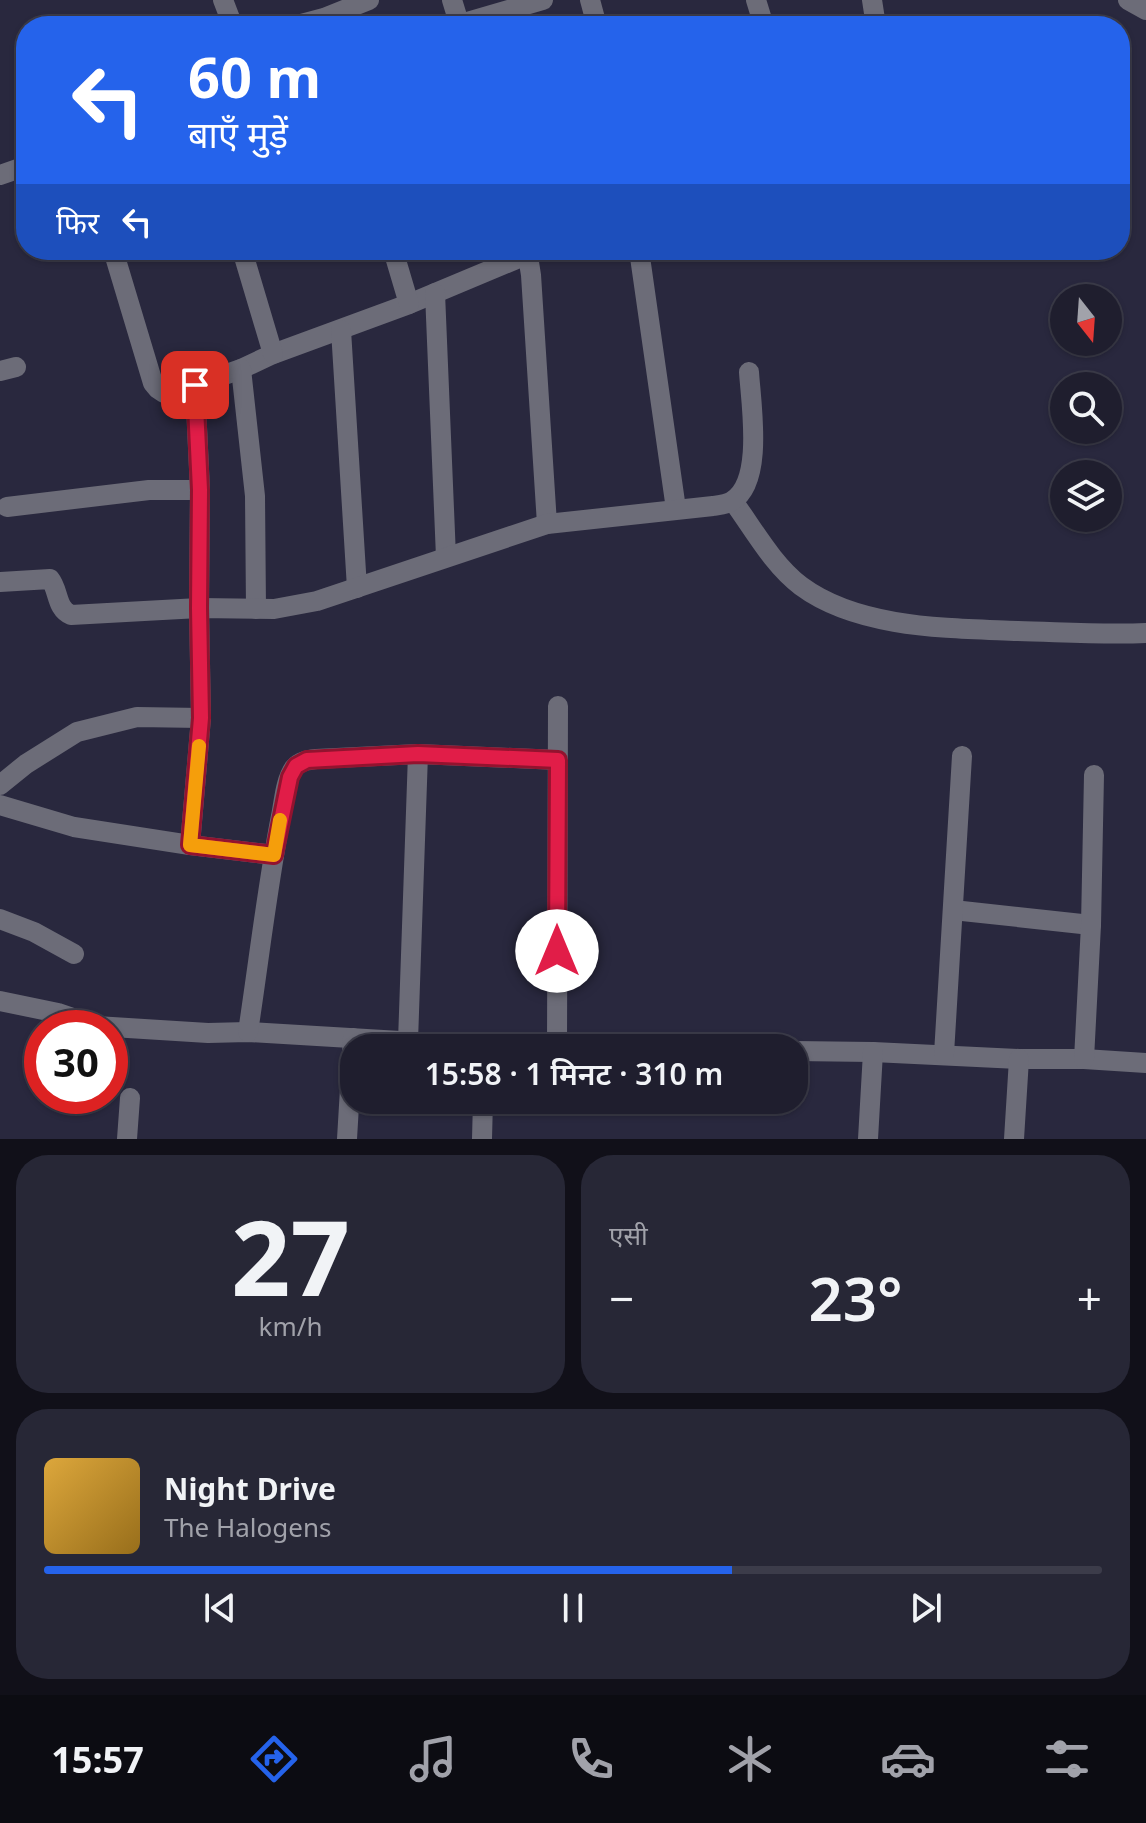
<!DOCTYPE html>
<html lang="hi">
<head>
<meta charset="utf-8">
<style>
	body { margin:0; font-family:"Noto Sans","Noto Sans Devanagari",sans-serif; background:#272736; color:#f1f3f6; height:100vh; display:flex; flex-direction:column; font-size:30px; white-space:nowrap }
	* { box-sizing:border-box; margin:0 }
	p { font-size:26px; color:#a1a2aa }
	.icon { flex:none; width:44px; height:44px; fill:none; stroke:currentColor; stroke-width:2; stroke-linecap:round; stroke-linejoin:round }
	.map { position:relative; height:1139px; overflow:hidden }
	.drawer { display:flex; flex-direction:column; gap:16px; padding:16px; background:#111019; flex:1 }
	.drawer>* { flex:none }
	.banner { position:absolute; left:16px; top:16px; width:1114px; height:244px; border-radius:32px; box-shadow:0 2px 6px #0004,0 0 0 2px #3c3c4a; background:#2563eb; color:#fff; overflow:hidden }
	.needle { width:52px; rotate:163deg }
	.controls { position:absolute; left:1050px; top:284px; display:grid; gap:16px }
	.controls a { display:grid; place-items:center; width:72px; height:72px; border-radius:50%; background:#1f1e2e; box-shadow:0 2px 6px #0004,0 0 0 2px #3c3c4a; font-size:40px }
	.speed { position:absolute; left:24px; top:1010px; display:flex; gap:16px; font-size:40px; font-weight:700; text-align:center }
	.speed>* { display:grid; place-content:center; width:104px; height:104px; border-radius:50%; background:#1f1e2e; box-shadow:0 2px 6px #0004,0 0 0 2px #3c3c4a; line-height:1 }
	.speed .limit { border:12px solid #d22; background:#fff; color:#111 }
	.pin { position:absolute; display:grid; place-items:center; width:68px; height:68px; color:#fff; margin:-34px; border-radius:16px; box-shadow:0 4px 12px #0006 }
	.me { position:absolute; width:88px; margin:-44px; rotate:0deg; stroke-linejoin:round; filter:drop-shadow(0 0 6px #0008) }
	.turn { display:flex; align-items:center; gap:28px; height:168px; padding:0 40px; font-size:36px }
	.turn .icon { width:104px; height:104px; stroke-width:2.5 }
	.turn b { display:block; font-size:56px; line-height:68px }
	.then { display:flex; align-items:center; height:76px; padding:0 40px; background:#0003; gap:16px; font-size:30px }
	.big { font-size:60px; font-weight:600; line-height:1.1 }
	.drawer .widget { flex:1; display:flex; flex-direction:column; justify-content:center; gap:12px; min-width:0; padding:0 28px; border-radius:32px; background:#272736 }
	.drawer .dial { align-items:center; gap:0 }
	.dial b { font-size:104px; line-height:1 }
	.song { display:flex; align-items:center; gap:24px }
	.cover { width:96px; height:96px; border-radius:12px; background:linear-gradient(135deg,hsl(40 70% 55%),hsl(40 70% 35%)) }
	.played { height:8px; border-radius:4px; background:linear-gradient(90deg,#2563eb 65%,#3c3c4a 65%) }
	.keys { display:flex; justify-content:space-around; direction:ltr }
	.heat { display:flex; justify-content:space-between; align-items:center; font-size:44px; direction:ltr }
	.drawer .tiles { flex:1; display:grid; gap:16px; grid-template-columns:1fr 1fr }
	.widget:last-child { grid-column:span 2 }
	.trip { position:absolute; left:340px; top:1034px; width:468px; height:80px; border-radius:32px; background:#1f1e2e; box-shadow:0 2px 6px #0004,0 0 0 2px #3c3c4a; font-weight:600; line-height:80px; text-align:center }
	.tabs { display:flex; height:128px; justify-content:space-around; align-items:center; background:#0c0c12; color:#a1a2aa }
	.tabs .icon { width:56px; height:56px }
	.tabs .active { color:#2563eb }
	.tabs b { font-size:36px; color:#f1f3f6 }
	.map>svg:first-child { display:block }
	.lines { fill:none; stroke-linecap:round; stroke-linejoin:round }
	.minor { stroke:#6c6c78; stroke-width:20 }
	.route-casing { stroke:#92132f; stroke-width:20 }
	.route { stroke:#e11d48; stroke-width:14 }
	.slow { stroke:#f59e0b; stroke-width:14 }
</style>
</head>
<body>
<div class="map">
<svg width="1146" height="1139" viewBox="0 0 1146 1139">
	<rect width="100%" height="100%" fill="#29283e"/>
	<g class="lines">
		<!-- minor -->
		<g class="minor">
			<path d="M 223,0 L 233,26"/>
			<path d="M 452,0 L 460,26"/>
			<path d="M 590,0 L 597,26"/>
			<path d="M 756,0 L 764,26"/>
			<path d="M 872,0 L 876,26"/>
			<path d="M 1128,0 L 1146,10"/>
			<path d="M 460,24 L 543,0"/>
			<path d="M 294,26 L 324,18 L 369,0"/>
			<path d="M 0,175 L 26,166"/>
			<path d="M 113,250 L 153,383 L 158,389 L 164,393 L 179,391 L 241,369 L 273,354 L 409,304 L 538,250"/>
			<path d="M 242,250 L 273,354"/>
			<path d="M 393,250 L 409,304"/>
			<path d="M 527,250 L 531,275 L 547,524"/>
			<path d="M 639,250 L 676,509"/>
			<path d="M 435,293 L 446,557"/>
			<path d="M 341,330 L 357,588"/>
			<path d="M 241,369 L 255,496 L 256,609"/>
			<path d="M 0,371 L 16,367"/>
			<path d="M 733,501 C 754,530 773,565 801,586 C 859,629 949,628 1018,631 C 1061,632 1103,635 1146,633"/>
			<path d="M 7,507 L 149,490 L 200,490"/>
			<path d="M 0,582 L 50,579 C 59,590 56,609 71,615 L 199,608 L 274,609 L 317,601 L 547,524 L 713,506 C 719,505 728,504 732,501 C 764,482 751,404 749,372"/>
			<path d="M 0,785 L 26,764 L 77,732 L 137,717 L 201,718"/>
			<path d="M 0,805 L 74,827 L 190,845 L 274,855"/>
			<path d="M 190,845 L 201,718 L 199,608 L 200,490 L 195,385"/>
			<path d="M 953,910 L 1091,925"/>
			<path d="M 0,919 L 34,932 L 74,954"/>
			<path d="M 0,1001 L 58,1013 L 96,1026 L 208,1033 L 248,1032 L 484,1046 L 609,1048"/>
			<path d="M 248,1032 C 259,960 267,888 281,816 C 284,802 285,781 294,768 C 300,761 308,760 316,759 L 418,754 L 558,760"/>
			<path d="M 408,1041 L 418,754"/>
			<path d="M 557,1047 L 558,706"/>
			<path d="M 794,1051 L 873,1052 L 1019,1059 L 1084,1059 L 1146,1063"/>
			<path d="M 944,1054 L 962,756"/>
			<path d="M 1084,1059 L 1091,925 L 1094,775"/>
			<path d="M 127,1139 L 130,1098"/>
			<path d="M 347,1139 L 353,1038"/>
			<path d="M 482,1139 L 483,1100"/>
			<path d="M 868,1139 L 873,1052"/>
			<path d="M 1014,1139 L 1019,1059"/>
		</g>
	</g>
	<g class="lines">
		<defs>
			<path id="route" d="M 195,385 L 200,490 L 199,608 L 201,718 L 190,845 L 274,855 L 290,777 L 296,766 L 307,760 L 418,754 L 558,760 L 557,951"/>
		</defs>
		<!-- route casing -->
		<use href="#route" class="route-casing"/>
		<!-- route -->
		<use href="#route" class="route"/>
		<!-- slow -->
		<path class="slow" d="M 199,746 L 190,845 L 274,855 L 280,820"/>
	</g>
</svg>
<div class="controls">
<a><svg class="needle" viewBox="-14 -14 28 28"><path d="M0-13l5 13h-10z" fill="#e53935"/><path d="M0 13l5-13h-10z" fill="#a1a2aa"/></svg></a>
<a><svg class="icon" aria-label="search" viewBox="0 0 24 24"><circle cx="10" cy="10" r="6"/><path d="M15 15l6 6"/></svg></a>
<a><svg class="icon" aria-label="layers" viewBox="0 0 24 24"><path d="M12 4l9 5-9 5-9-5zM3 14l9 5 9-5"/></svg></a>
</div>
<div class="speed"><div class="limit">30</div></div>
<div class="pin" style="left:195px;top:385px;background:#d93025"><svg class="icon" aria-label="arrive" viewBox="0 0 24 24"><path d="M6 21V4h12l-3 4 3 4H6"/></svg></div>
<svg class="me" style="left:557px;top:951px" viewBox="-20 -20 40 40"><circle r="19" fill="#fff"/><path d="M0-13L10 11 0 6-10 11z" fill="#e11d48"/></svg>
<div class="trip">15:58 · 1 मिनट · 310 m</div>
<div class="banner">
<div class="turn"><svg class="icon" aria-label="left" viewBox="0 0 24 24"><path d="M17 20v-9H6M10 6l-5 5 5 5"/></svg><div><b>60 m</b>बाएँ मुड़ें</div></div>
<div class="then">फिर<svg class="icon" aria-label="left" viewBox="0 0 24 24"><path d="M17 20v-9H6M10 6l-5 5 5 5"/></svg></div>
</div>
</div>
<section class="drawer">
<div class="tiles">
<div class="widget dial"><b>27</b><p>km/h</p></div>
<div class="widget"><p>एसी</p>
<div class="heat"><a>−</a><b class="big">23°</b><a>+</a></div>
</div>
<div class="widget">
<div class="song"><i class="cover"></i><div><b>Night Drive</b><p>The Halogens</p></div></div>
<div class="played"></div>
<div class="keys"><svg class="icon" aria-label="previous" viewBox="0 0 24 24"><path d="M18 5L8 12l10 7zM5 5v14"/></svg><svg class="icon" aria-label="pause" viewBox="0 0 24 24"><path d="M8 5v14M16 5v14"/></svg><svg class="icon" aria-label="next" viewBox="0 0 24 24"><path d="M6 5l10 7-10 7zM19 5v14"/></svg></div>
</div>
</div>
</section>
<nav class="tabs">
<b>15:57</b>
<svg class="icon active" aria-label="directions" viewBox="0 0 24 24"><path d="M12 3l9 9-9 9-9-9zM9 14v-3h6M13 9l2 2-2 2"/></svg>
<svg class="icon" aria-label="music" viewBox="0 0 24 24"><path d="M9 18V5l10-2v13"/><circle cx="6" cy="18" r="3"/><circle cx="16" cy="16" r="3"/></svg>
<svg class="icon" aria-label="phone" viewBox="0 0 24 24"><path d="M5 4h4l2 5-3 2q2 4 5 5l2-3 5 2v4C11 20 4 13 5 4z"/></svg>
<svg class="icon" aria-label="climate" viewBox="0 0 24 24"><path d="M12 3v18M4 7l16 10M4 17L20 7"/></svg>
<svg class="icon" aria-label="car" viewBox="0 0 24 24"><path d="M5 17H2v-5l4-1 3-4h7l3 4 3 1v5h-3M9 17h6M6 11h13"/><circle cx="7" cy="17" r="2"/><circle cx="17" cy="17" r="2"/></svg>
<svg class="icon" aria-label="filters" viewBox="0 0 24 24"><path d="M4 7h16M4 17h16"/><circle cx="9" cy="7" r="2"/><circle cx="15" cy="17" r="2"/></svg>
</nav>
</body>
</html>
